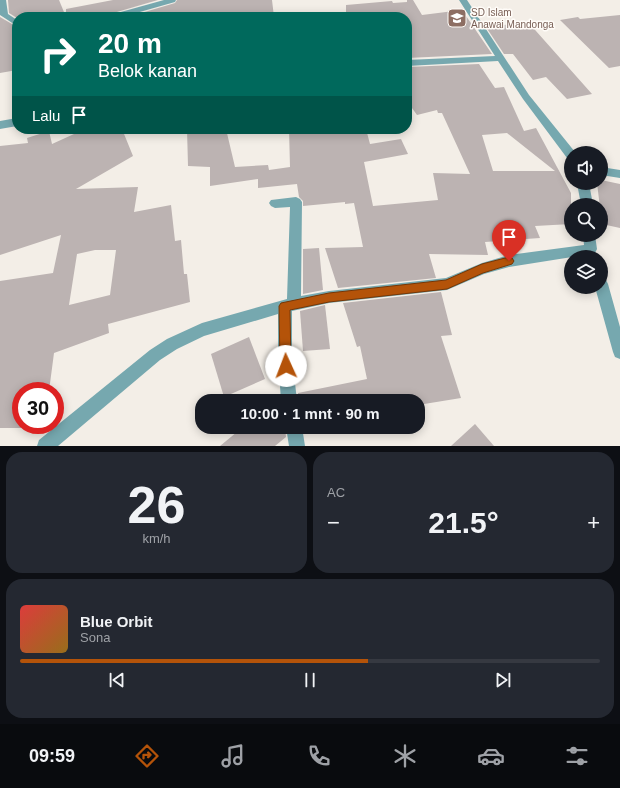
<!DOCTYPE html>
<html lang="id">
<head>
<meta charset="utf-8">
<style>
	body { margin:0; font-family:Arial,sans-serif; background:#242831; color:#f1f3f6; height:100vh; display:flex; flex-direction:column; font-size:15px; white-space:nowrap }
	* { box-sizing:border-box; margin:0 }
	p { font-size:13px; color:#9ea1a6 }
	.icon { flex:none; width:22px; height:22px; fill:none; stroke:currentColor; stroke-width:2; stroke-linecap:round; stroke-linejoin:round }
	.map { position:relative; height:446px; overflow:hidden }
	.side { display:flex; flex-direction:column; gap:6px; padding:6px; background:#0d0f14; flex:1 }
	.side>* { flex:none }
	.top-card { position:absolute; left:12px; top:12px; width:400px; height:122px; border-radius:16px; box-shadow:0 2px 10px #0003; background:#00695c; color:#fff; overflow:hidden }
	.tools { position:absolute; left:564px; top:146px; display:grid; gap:8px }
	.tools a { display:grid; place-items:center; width:44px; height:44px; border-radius:50%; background:#171b24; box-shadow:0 2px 10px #0003; font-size:20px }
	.speed { position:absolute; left:12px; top:382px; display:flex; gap:8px; font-size:20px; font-weight:700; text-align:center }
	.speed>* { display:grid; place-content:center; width:52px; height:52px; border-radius:50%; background:#171b24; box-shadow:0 2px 10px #0003; line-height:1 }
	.speed .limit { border:6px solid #d22; background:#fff; color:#111 }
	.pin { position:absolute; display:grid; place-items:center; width:34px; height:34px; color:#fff; margin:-41px -17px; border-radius:50% 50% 50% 0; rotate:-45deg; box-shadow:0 0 4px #0007 }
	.pin .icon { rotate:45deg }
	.me { position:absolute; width:44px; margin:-22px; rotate:358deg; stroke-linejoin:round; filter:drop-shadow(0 0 3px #0008) }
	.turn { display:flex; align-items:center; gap:14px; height:84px; padding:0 20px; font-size:18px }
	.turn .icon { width:52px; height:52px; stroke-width:2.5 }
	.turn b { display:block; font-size:28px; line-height:34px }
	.then { display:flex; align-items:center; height:38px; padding:0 20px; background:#0003; gap:8px; font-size:15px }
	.big { font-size:30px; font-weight:800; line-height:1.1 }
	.side .card { flex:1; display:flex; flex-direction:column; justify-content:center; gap:6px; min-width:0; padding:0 14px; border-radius:16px; background:#242831 }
	.side .dial { align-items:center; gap:0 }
	.dial b { font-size:52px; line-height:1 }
	.song { display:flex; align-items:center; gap:12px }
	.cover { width:48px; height:48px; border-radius:6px; background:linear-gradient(135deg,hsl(0 70% 55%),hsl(40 70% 35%)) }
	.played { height:4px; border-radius:2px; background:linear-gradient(90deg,#b45309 60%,#363941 60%) }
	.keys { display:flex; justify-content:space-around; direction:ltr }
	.heat { display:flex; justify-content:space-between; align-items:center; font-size:22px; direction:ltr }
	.side .tiles { flex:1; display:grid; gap:6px; grid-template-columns:1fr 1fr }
	.card:last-child { grid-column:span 2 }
	.trip { position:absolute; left:195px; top:394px; width:230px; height:40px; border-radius:16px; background:#171b24; box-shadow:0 2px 10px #0003; font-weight:800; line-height:40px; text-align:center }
	.tabs { display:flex; height:64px; justify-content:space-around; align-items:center; background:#090b0e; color:#9ea1a6 }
	.tabs .icon { width:28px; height:28px }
	.tabs .selected { color:#b45309 }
	.tabs b { font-size:18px; color:#f1f3f6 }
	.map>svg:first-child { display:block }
	.building { fill:#bcb3b2; fill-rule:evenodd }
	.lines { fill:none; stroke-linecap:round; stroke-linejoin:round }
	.street { fill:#76a8af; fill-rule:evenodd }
	.route { fill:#b45309; stroke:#753606 }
	.labels { text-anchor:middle; stroke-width:3; stroke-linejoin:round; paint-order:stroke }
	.far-education-label { font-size:10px; fill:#785e54; stroke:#fffcf8; text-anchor:start }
</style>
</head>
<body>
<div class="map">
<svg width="620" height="446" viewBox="0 0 620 446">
	<rect width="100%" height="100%" fill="#f3eee7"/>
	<!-- building -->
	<g class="building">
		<path d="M 8,0 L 59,0 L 66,17 L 17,18 L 9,13 Z"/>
		<path d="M 113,0 L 158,0 L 110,14 L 108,17 L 66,17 L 66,9 Z"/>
		<path d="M 177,0 L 272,0 L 274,17 L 139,17 L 138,14 L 175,3 Z"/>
		<path d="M 407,0 L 413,0 L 422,15 L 462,10 L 492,54 L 407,58 L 407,17 L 346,17 L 346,5 L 392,1 L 393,3 L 407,2 Z"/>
		<path d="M 620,15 L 620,66 L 609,68 L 560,20 L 578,17 L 580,19 Z"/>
		<path d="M 0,17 L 17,27 L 17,70 L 0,73 Z"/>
		<path d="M 528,22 L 592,94 L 567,99 L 546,77 L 533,80 L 513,54 L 504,54 L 486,27 Z"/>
		<path d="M 479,64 L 495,88 L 504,87 L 524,131 L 536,128 L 571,193 L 571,224 L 535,226 L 540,238 L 485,242 L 488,255 L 429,254 L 436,278 L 338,288 L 325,248 L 363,247 L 354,203 L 345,204 L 345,202 L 303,206 L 303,201 L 299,197 L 297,184 L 258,188 L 258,179 L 210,186 L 210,167 L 188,166 L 187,129 L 226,129 L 235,167 L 268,165 L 269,170 L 290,167 L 289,129 L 366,129 L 370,144 L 401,139 L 408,154 L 364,162 L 373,206 L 438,200 L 433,173 L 470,174 L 442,113 L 438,113 L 437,110 L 417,115 L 407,101 L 407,67 ZM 507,133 L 536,156 L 555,171 L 493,171 L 482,135 Z"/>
		<path d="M 85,129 L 122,129 L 133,156 L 76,189 L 138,187 L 134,212 L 171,205 L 175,241 L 181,240 L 184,274 L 187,274 L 190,302 L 108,324 L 109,333 L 54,353 L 49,391 L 21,391 L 21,428 L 0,428 L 0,281 L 53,273 L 61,235 L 0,255 L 0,146 L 28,143 L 27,138 L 49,131 L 52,144 ZM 95,250 L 116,250 L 110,295 L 69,305 L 77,254 Z"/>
		<path d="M 601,180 L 620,184 L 620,228 L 602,224 L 597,183 L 601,183 Z"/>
		<path d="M 319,248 L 323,290 L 303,294 L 303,249 Z"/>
		<path d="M 441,292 L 452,335 L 441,336 L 461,398 L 418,405 L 418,401 L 298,401 L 298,393 L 367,379 L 360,346 L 357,347 L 343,303 Z"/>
		<path d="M 325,305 L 330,349 L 303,351 L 300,311 Z"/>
		<path d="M 249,337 L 265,379 L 224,397 L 211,354 Z"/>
		<path d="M 475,424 L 494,446 L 451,446 Z"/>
		<path d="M 243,427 L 285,427 L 286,437 L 275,446 L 220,446 Z"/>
	</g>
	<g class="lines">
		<!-- street -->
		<g class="street">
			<path d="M 0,0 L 6,0 L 8,14 L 17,20 L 17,26 L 0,15 Z"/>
			<path d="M 164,0 L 176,0 L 175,2 L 122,17 L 109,17 L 110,15 Z"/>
			<path d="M 459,0 L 467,0 L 529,95 L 575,152 L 571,153 L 571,159 L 567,158 L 523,99 L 498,61 L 407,66 L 407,60 L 495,56 Z"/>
			<path d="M 17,118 L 17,126 L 0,129 L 0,121 Z"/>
			<path d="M 601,167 L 620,170 L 620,178 L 601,175 Z"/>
			<path d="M 577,183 L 589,183 L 593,205 L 581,205 Z"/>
			<path d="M 296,197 L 300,199 L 302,202 L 301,296 L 329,291 L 446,278 L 482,263 L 509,255 L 584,245 L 583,235 L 595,235 L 597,249 L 595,253 L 591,254 L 509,267 L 484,274 L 447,290 L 329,303 L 292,311 L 292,356 L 297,401 L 281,401 L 278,356 L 278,314 L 204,336 L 177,349 L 160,360 L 58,446 L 37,446 L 39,440 L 150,350 L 167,339 L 202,323 L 287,299 L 290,207 L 275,208 L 271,206 L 269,203 L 271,200 Z"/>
			<path d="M 601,278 L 606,280 L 608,284 L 620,327 L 620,359 L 615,357 L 613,352 L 595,287 L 601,287 Z"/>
			<path d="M 286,427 L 302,427 L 305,446 L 289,446 Z"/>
		</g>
	</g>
	<!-- route -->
	<path class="route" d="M 509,257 L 512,258 L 514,261 L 512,264 L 483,273 L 447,289 L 329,302 L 290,310 L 291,366 L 290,370 L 286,371 L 282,370 L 280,366 L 279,306 L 281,303 L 329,293 L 446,280 L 482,264 Z"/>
	<!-- icons -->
	<defs>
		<symbol id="school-square" viewBox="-11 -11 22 22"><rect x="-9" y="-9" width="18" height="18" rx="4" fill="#8d6e63" stroke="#fffcf8"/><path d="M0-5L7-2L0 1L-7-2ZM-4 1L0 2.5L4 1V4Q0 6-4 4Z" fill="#fff"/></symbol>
	</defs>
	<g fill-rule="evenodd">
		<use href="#school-square" x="446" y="7" width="22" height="22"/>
	</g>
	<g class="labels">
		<!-- far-education labels -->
		<g class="far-education-label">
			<text x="471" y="16">SD Islam<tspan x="471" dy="12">Anawai Mandonga</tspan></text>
		</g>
	</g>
</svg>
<div class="tools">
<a><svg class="icon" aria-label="sound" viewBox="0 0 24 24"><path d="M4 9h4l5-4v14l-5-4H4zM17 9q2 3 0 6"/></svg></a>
<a><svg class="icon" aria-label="search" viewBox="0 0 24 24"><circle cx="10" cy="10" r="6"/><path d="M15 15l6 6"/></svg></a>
<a><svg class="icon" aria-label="layers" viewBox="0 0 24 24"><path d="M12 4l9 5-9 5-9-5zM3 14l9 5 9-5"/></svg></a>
</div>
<div class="speed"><div class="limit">30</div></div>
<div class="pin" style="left:509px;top:261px;background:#d93025"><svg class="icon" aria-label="arrive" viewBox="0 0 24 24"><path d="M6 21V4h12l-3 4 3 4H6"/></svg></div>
<svg class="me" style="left:286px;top:366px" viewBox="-20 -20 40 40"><circle r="19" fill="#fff"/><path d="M0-13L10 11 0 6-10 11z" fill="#b45309"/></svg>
<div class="trip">10:00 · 1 mnt · 90 m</div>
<div class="top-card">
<div class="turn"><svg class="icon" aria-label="right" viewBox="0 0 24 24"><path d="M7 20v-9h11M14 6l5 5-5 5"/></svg><div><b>20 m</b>Belok kanan</div></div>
<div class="then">Lalu<svg class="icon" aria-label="arrive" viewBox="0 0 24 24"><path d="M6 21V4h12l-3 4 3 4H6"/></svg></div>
</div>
</div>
<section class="side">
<div class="tiles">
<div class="card dial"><b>26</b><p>km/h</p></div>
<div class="card"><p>AC</p>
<div class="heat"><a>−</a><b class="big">21.5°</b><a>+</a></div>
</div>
<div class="card">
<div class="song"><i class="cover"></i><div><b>Blue Orbit</b><p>Sona</p></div></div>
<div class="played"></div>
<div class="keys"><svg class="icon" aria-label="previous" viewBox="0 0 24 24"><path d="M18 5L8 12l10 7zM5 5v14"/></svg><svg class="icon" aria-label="pause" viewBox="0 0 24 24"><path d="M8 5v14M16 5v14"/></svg><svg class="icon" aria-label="next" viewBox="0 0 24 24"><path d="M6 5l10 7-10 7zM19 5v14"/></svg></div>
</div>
</div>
</section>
<nav class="tabs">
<b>09:59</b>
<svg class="icon selected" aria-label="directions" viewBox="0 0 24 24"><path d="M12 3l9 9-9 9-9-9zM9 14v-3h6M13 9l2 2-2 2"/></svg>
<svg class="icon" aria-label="music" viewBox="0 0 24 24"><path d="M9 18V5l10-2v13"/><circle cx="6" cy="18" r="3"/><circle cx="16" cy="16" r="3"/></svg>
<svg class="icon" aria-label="phone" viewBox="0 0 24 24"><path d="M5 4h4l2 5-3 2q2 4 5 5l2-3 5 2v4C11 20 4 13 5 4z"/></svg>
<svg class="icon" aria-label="climate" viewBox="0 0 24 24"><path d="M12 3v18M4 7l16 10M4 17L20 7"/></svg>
<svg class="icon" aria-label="car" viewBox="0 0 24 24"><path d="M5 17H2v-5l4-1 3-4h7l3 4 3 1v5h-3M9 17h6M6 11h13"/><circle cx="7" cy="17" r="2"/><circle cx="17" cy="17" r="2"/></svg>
<svg class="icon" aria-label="filters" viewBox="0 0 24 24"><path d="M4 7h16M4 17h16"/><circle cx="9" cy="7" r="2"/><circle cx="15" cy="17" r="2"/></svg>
</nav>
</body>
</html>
